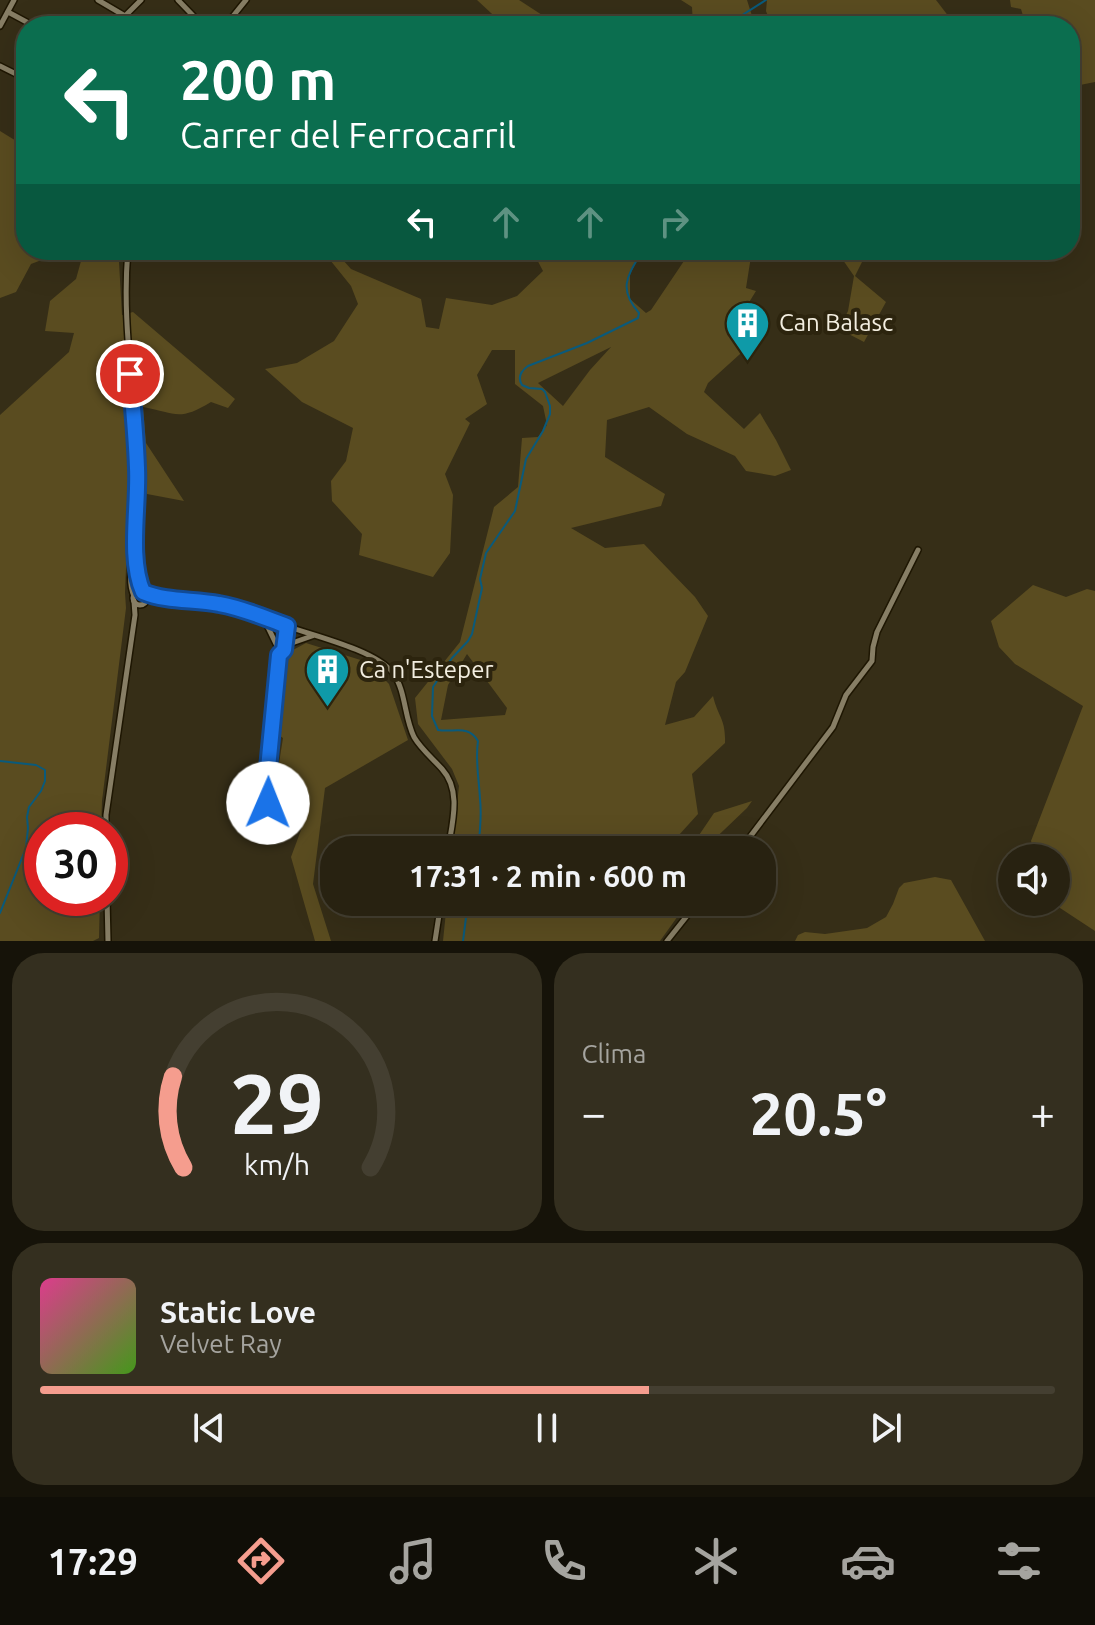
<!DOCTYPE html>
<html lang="es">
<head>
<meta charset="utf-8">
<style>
	body { margin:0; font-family:Ubuntu,sans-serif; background:#342f1f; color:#f1f3f6; height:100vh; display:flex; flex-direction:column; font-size:30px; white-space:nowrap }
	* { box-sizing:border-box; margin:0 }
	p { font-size:26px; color:#a5a49f }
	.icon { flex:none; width:44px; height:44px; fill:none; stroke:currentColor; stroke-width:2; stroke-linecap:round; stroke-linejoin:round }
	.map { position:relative; height:941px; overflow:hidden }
	.panel { display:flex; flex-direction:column; gap:12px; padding:12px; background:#161309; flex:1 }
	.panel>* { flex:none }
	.top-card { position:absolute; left:16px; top:16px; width:1064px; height:244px; border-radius:32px; box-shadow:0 8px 32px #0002,0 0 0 2px #443f31; background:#0b6e4f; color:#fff; overflow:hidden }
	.buttons { position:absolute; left:998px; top:844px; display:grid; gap:16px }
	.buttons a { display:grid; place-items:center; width:72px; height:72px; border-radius:50%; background:#282211; box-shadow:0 8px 32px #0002,0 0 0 2px #443f31; font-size:40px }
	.speed { position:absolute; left:24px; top:812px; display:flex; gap:16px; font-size:40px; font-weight:700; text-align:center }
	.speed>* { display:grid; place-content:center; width:104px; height:104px; border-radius:50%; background:#282211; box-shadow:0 8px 32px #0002,0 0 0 2px #443f31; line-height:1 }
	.speed .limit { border:12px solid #d22; background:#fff; color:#111 }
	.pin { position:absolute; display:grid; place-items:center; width:68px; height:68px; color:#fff; margin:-34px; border:4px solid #fff; border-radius:50%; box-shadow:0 2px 8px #0007 }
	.me { position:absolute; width:88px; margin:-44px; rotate:1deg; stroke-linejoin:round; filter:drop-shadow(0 0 6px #0008) }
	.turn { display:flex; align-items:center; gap:28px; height:168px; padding:0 32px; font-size:36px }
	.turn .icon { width:104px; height:104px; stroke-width:2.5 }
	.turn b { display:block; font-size:56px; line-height:68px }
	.lanes { display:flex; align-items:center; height:76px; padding:0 32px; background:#0003; justify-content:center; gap:40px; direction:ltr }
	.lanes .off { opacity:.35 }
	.big { font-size:60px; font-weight:700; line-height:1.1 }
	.panel .tile { flex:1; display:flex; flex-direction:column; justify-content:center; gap:12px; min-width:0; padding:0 28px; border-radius:32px; background:#342f1f }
	.panel .dial { align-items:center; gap:0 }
	.dial svg { height:208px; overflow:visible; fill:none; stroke:#443f31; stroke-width:7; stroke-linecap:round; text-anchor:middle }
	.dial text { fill:#f1f3f6; stroke:none }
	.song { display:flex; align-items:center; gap:24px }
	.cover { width:96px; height:96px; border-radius:12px; background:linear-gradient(135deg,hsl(330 70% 55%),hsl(100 70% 35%)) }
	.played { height:8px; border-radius:4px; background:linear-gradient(90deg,#f59d8e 60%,#443f31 60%) }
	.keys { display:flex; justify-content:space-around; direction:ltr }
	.heat { display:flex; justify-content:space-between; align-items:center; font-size:44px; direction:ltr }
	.panel .tiles { flex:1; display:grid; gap:12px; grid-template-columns:1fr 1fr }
	.tile:last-child { grid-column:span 2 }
	.trip { position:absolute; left:320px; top:836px; width:456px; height:80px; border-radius:32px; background:#282211; box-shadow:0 8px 32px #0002,0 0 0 2px #443f31; font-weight:700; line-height:80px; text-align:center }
	.menu { display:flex; height:128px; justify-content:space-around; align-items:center; background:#100e07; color:#a5a49f }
	.menu .icon { width:56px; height:56px }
	.menu .on { color:#f59d8e }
	.menu b { font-size:36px; color:#f1f3f6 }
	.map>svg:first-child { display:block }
	.green { fill:#5a4c20; fill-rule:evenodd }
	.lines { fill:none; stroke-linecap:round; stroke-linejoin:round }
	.stream { stroke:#0a5a7b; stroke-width:2 }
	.street-casing { stroke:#1e1602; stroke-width:8 }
	.street { stroke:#877e65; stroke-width:5 }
	.route-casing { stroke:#114b97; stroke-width:20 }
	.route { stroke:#1a73e8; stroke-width:14 }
	.labels { text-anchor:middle; stroke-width:8; stroke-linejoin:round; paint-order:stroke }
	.poi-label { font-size:24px; fill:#f3eee0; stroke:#2c240e; text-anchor:start }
</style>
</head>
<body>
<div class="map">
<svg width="1095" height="941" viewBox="0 0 1095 941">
	<rect width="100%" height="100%" fill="#362e17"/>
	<!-- green -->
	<g class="green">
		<path d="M 477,0 L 519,0 L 559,26 L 505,26 Z"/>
		<path d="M 681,0 L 747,0 L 753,19 L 734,26 L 693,26 L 692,7 Z"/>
		<path d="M 767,0 L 936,0 L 956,26 L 772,26 L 766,11 Z"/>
		<path d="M 1010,0 L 1095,0 L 1095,82 L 1070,87 L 1070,26 L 1026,26 L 1021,9 L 1011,7 Z"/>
		<path d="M 0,131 L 26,147 L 26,250 L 68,250 L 31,264 L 16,292 L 0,298 Z"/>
		<path d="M 73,250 L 121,250 L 119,262 L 122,315 L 133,312 L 235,399 L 228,408 L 211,402 C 178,422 176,413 143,407 L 146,443 L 184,501 L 147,494 L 139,463 L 129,493 L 125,593 L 126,608 L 102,801 L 101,830 L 42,830 L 42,898 L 100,898 L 99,938 L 93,941 L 0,941 L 0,415 L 69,352 L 74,333 L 45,331 L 50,301 L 76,279 L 81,261 Z"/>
		<path d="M 322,250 L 334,250 L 351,269 L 421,299 L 426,327 L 439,329 L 446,298 L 492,305 L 517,296 L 543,271 L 532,250 L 643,250 L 630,274 L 630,299 L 646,313 L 651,310 L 688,255 L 688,250 L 752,250 L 746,288 L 756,291 L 748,304 L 759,318 L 746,340 L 750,345 L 708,383 L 704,392 L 744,429 L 760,413 L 776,440 L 791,470 L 775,476 L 746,471 L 735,456 L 687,434 L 649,407 L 607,420 L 605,457 L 665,494 L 661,506 L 571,528 L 605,548 L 644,544 L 695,597 L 708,616 L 685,672 L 676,682 L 665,725 L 694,717 L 713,696 C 718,717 726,719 725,743 L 692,774 L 698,814 L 669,846 L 693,844 L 714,813 L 752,801 L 747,808 L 703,850 L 452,850 L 459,786 L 452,769 L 418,724 L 415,698 L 460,642 L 494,507 L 518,487 L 522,438 L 538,437 L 547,425 L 543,406 L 515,384 L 515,350 L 492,350 L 477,375 L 487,404 L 465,419 L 470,423 L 445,474 L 453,495 L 450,553 L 433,577 L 359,555 L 362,534 L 332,501 L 331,481 L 346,461 L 353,428 L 302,402 L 265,369 L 297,363 L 334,341 L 358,304 L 351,286 ZM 611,347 L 590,370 L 563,406 L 538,383 ZM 467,654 L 507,708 L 505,715 L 441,720 L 448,685 Z"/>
		<path d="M 836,250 L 868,250 L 855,276 L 886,302 L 864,342 L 839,329 L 848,311 L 854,276 Z"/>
		<path d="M 1033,585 L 1066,597 L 1087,589 L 1095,591 L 1095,931 L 1060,908 L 1056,899 L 1056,858 L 1038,858 L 1031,841 L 1083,706 L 1015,664 L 999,647 L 991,621 Z"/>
		<path d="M 306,643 L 367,662 L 389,684 L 408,740 L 325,788 L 313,884 L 331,941 L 315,941 L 291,857 L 304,822 L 289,821 L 290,800 L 275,789 L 283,738 L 277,734 L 285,666 L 293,650 Z"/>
		<path d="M 935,877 L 951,880 L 985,941 L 795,941 L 798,935 L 805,932 L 825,934 L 867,928 L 886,917 L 893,904 L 899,888 L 904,883 Z"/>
		<path d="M 447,902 L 688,902 L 660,941 L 443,941 Z"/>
	</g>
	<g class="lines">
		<!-- stream -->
		<g class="stream">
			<path d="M 725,26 L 766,0"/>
			<path d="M 0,761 L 36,765 L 45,770 L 45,781 L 41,791 L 29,807 L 27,817 L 28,828 L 26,848 L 0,913"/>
			<path d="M 478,850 C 480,833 482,816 480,799 C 479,779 475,760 478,741 C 468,724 454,733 438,730 L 432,716 L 433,687 L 452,658 L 468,641 L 472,634 L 482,588 L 480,579 L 486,553 L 515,511 L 526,459 L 543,431 L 550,414 L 550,406 L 545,392 L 542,389 L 529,388 L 522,385 C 517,377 521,371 528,366 L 587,343 L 638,318 L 639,313 C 617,288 628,275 643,250"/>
			<path d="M 463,941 L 468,902"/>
		</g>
		<defs>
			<g id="street">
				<path d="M 98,0 L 142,26"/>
				<path d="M 178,0 L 203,26"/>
				<path d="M 8,12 L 34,26"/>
				<path d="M 0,26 L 14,0"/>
				<path d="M 115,26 L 141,0"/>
				<path d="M 225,26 L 246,0"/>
				<path d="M 0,66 L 26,79"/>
				<path d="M 128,250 C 121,324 136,397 137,470 C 138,505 129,561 143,592"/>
				<circle cx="140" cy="598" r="7"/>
				<path d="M 134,596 C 128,583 131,567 135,554"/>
				<path d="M 147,600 C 171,599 196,599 220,604 C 242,608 262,617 283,625 C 311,635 376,650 393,673 C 406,691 404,717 414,737 C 421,749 432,758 442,769 C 462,791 452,823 448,850"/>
				<path d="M 263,617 L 278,648"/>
				<path d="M 284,649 L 287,626"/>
				<path d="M 279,655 L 292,643 L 312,636"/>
				<path d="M 270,807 L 266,796 L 266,789 L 281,624"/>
				<path d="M 106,830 L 106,815 L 135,615 L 134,601"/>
				<path d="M 740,850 L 833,727 L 846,695 L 872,661 L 873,647 L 877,632 L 918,550"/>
				<path d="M 107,898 L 108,941"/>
				<path d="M 435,941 L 441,902"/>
				<path d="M 667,941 L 698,902"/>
			</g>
		</defs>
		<!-- street casing -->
		<use href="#street" class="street-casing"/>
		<!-- street -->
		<use href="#street" class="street"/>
	</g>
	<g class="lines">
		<defs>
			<path id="route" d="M 130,374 C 133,406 136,437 137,468 C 139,505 128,558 143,592 C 167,602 194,599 219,604 C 243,608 265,618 287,626 L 284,650 L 279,655 L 266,789 L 268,803"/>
		</defs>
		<!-- route casing -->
		<use href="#route" class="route-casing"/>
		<!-- route -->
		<use href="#route" class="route"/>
	</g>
	<!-- icons -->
	<defs>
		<symbol id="building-pin" viewBox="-11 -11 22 30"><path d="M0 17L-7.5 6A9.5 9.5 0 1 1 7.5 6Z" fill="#0f9aa8" stroke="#2c240e"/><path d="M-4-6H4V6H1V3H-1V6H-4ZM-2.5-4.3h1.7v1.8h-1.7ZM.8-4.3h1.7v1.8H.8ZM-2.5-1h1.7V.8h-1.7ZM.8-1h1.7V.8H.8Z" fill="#fff"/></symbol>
	</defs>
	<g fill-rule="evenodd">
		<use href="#building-pin" x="722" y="298" width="51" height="69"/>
		<use href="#building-pin" x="302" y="644" width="51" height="69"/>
	</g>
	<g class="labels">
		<!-- poi labels -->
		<g class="poi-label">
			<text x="779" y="331">Can Balasc</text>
			<text x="359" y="678">Ca n'Esteper</text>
		</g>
	</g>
</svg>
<div class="buttons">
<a><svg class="icon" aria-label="sound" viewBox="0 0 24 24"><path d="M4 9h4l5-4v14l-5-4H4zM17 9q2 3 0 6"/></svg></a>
</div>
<div class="speed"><div class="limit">30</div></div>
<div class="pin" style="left:130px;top:374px;background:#d93025"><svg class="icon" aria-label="arrive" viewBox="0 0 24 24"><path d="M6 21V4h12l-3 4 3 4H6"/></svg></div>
<svg class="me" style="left:268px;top:803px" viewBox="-20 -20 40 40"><circle r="19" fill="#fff"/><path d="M0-13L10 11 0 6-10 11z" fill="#1a73e8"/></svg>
<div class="trip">17:31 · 2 min · 600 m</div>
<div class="top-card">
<div class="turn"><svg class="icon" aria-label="left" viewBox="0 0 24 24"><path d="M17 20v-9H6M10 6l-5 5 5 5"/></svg><div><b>200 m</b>Carrer del Ferrocarril</div></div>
<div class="lanes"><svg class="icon" aria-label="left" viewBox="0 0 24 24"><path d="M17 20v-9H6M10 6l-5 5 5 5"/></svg><svg class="icon off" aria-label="ahead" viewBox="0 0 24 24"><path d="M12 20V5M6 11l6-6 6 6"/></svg><svg class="icon off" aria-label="ahead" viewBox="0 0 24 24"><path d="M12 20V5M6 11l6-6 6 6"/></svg><svg class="icon off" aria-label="right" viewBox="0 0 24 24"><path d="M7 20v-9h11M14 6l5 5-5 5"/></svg></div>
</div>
</div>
<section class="panel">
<div class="tiles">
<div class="tile dial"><svg viewBox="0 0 100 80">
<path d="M14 69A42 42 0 1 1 86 69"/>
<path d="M14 69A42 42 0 0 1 10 34" stroke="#f59d8e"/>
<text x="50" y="56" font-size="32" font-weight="700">29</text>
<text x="50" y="72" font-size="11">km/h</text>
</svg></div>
<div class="tile"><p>Clima</p>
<div class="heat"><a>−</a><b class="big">20.5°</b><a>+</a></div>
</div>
<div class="tile">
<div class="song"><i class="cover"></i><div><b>Static Love</b><p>Velvet Ray</p></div></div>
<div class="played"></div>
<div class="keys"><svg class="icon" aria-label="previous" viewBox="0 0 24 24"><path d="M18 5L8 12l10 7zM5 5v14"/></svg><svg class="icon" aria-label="pause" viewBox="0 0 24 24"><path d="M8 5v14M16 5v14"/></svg><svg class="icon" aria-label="next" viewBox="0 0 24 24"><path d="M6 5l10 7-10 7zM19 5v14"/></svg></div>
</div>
</div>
</section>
<nav class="menu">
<b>17:29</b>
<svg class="icon on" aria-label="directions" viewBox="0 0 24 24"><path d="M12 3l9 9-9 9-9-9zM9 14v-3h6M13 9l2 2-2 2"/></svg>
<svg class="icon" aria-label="music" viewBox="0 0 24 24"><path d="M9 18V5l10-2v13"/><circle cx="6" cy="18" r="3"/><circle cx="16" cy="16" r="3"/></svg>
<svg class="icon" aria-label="phone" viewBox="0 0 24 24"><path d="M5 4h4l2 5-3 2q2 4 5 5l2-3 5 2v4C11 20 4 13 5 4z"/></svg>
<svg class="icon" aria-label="climate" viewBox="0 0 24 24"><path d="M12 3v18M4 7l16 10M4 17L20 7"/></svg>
<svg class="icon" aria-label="car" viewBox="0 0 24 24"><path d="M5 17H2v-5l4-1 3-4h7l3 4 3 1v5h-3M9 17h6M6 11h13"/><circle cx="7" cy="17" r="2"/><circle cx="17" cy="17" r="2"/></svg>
<svg class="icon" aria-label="filters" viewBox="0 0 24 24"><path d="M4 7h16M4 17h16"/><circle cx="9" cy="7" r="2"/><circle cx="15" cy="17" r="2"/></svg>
</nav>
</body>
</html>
